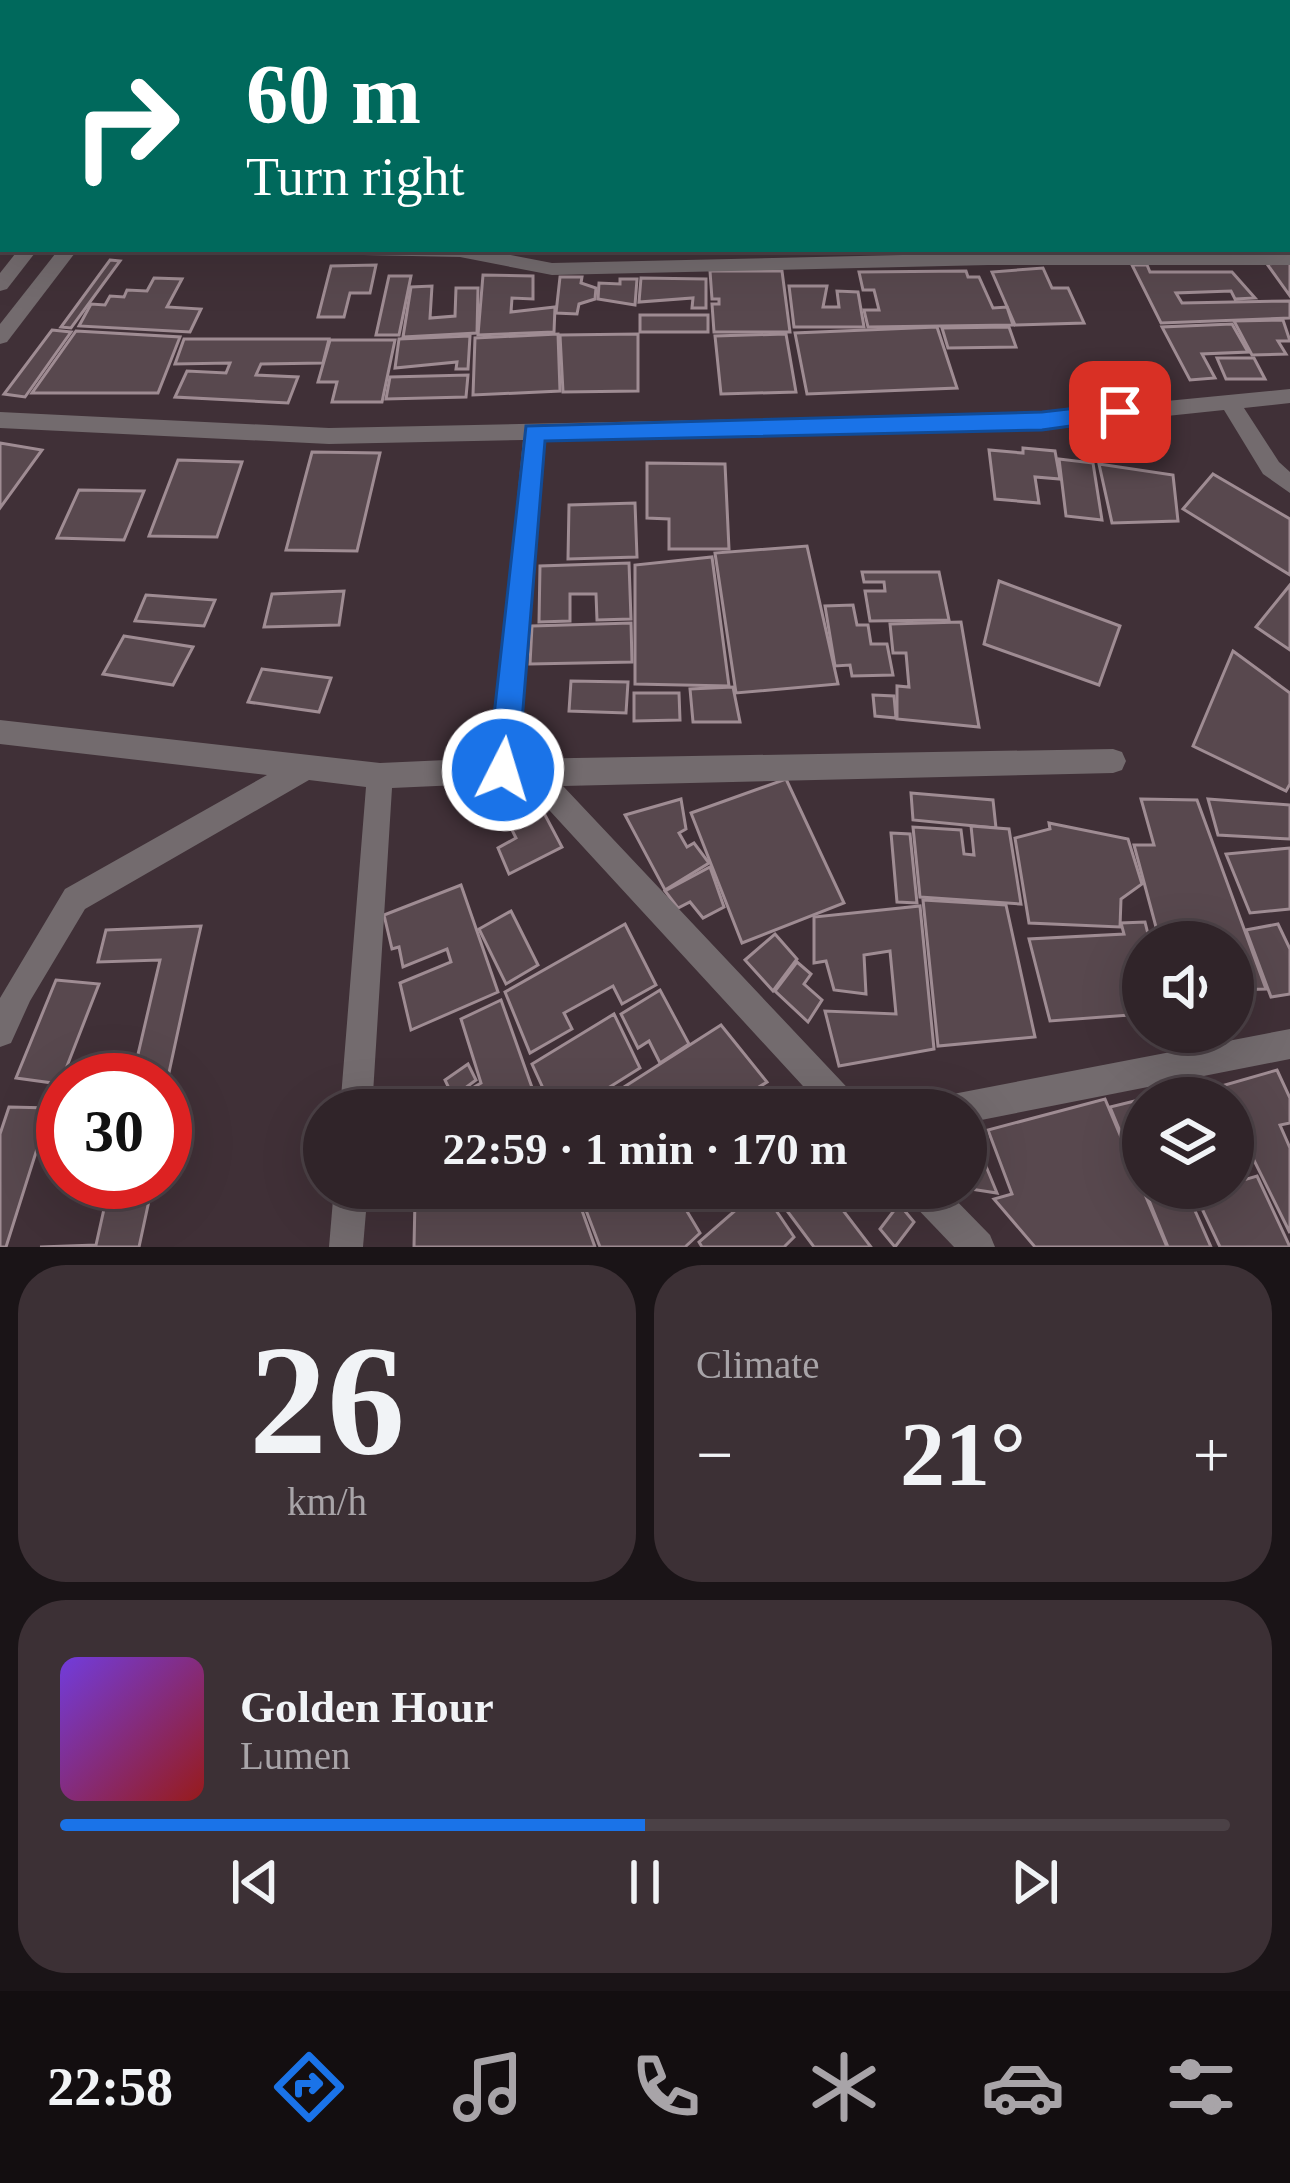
<!DOCTYPE html>
<html lang="en">
<head>
<meta charset="utf-8">
<style>
	body { margin:0; font-family:Georgia,serif; background:#3c3035; color:#f1f3f6; height:100vh; display:flex; flex-direction:column; font-size:45px; white-space:nowrap }
	* { box-sizing:border-box; margin:0 }
	p { font-size:39px; color:#a8a4a8 }
	.icon { flex:none; width:66px; height:66px; fill:none; stroke:currentColor; stroke-width:2; stroke-linecap:round; stroke-linejoin:round }
	.map { position:relative; height:1247px; overflow:hidden }
	.drawer { display:flex; flex-direction:column; gap:18px; padding:18px; background:#1a1417; flex:1 }
	.drawer>* { flex:none }
	.guide { position:absolute; left:0px; top:0px; width:1290px; height:252px; box-shadow:0 12px 48px #0002,0 0 0 3px #4b4146; background:#00695c; color:#fff; overflow:hidden }
	.tools { position:absolute; left:1122px; top:921px; display:grid; gap:24px }
	.tools a { display:grid; place-items:center; width:132px; height:132px; border-radius:50%; background:#302429; box-shadow:0 12px 48px #0002,0 0 0 3px #4b4146; font-size:60px }
	.speed { position:absolute; left:36px; top:1053px; display:flex; gap:24px; font-size:60px; font-weight:700; text-align:center }
	.speed>* { display:grid; place-content:center; width:156px; height:156px; border-radius:50%; background:#302429; box-shadow:0 12px 48px #0002,0 0 0 3px #4b4146; line-height:1 }
	.speed .limit { border:18px solid #d22; background:#fff; color:#111 }
	.pin { position:absolute; display:grid; place-items:center; width:102px; height:102px; color:#fff; margin:-51px; border-radius:24px; box-shadow:0 6px 18px #0006 }
	.me { position:absolute; width:132px; margin:-66px; rotate:5deg; stroke-linejoin:round; filter:drop-shadow(0 0 9px #0008) }
	.turn { display:flex; align-items:center; gap:42px; height:252px; padding:0 48px; font-size:54px }
	.turn .icon { width:156px; height:156px; stroke-width:2.5 }
	.turn b { display:block; font-size:84px; line-height:102px }
	.big { font-size:90px; font-weight:700; line-height:1.1 }
	.drawer .card { flex:1; display:flex; flex-direction:column; justify-content:center; gap:18px; min-width:0; padding:0 42px; border-radius:48px; background:#3c3035 }
	.drawer .dial { align-items:center; gap:0 }
	.dial b { font-size:156px; line-height:1 }
	.song { display:flex; align-items:center; gap:36px }
	.cover { width:144px; height:144px; border-radius:18px; background:linear-gradient(135deg,hsl(260 70% 55%),hsl(0 70% 35%)) }
	.played { height:12px; border-radius:6px; background:linear-gradient(90deg,#1a73e8 50%,#4b4146 50%) }
	.keys { display:flex; justify-content:space-around; direction:ltr }
	.heat { display:flex; justify-content:space-between; align-items:center; font-size:66px; direction:ltr }
	.drawer .tiles { flex:1; display:grid; gap:18px; grid-template-columns:1fr 1fr }
	.card:last-child { grid-column:span 2 }
	.trip { position:absolute; left:303px; top:1089px; width:684px; height:120px; border-radius:60px; background:#302429; box-shadow:0 12px 48px #0002,0 0 0 3px #4b4146; font-weight:700; line-height:120px; text-align:center }
	.dock { display:flex; height:192px; justify-content:space-around; align-items:center; background:#130e10; color:#a8a4a8 }
	.dock .icon { width:84px; height:84px }
	.dock .current { color:#1a73e8 }
	.dock b { font-size:54px; color:#f1f3f6 }
	.map>svg:first-child { display:block }
	.building { fill:#58484e; stroke:#9f8c93; stroke-width:3 }
	.lines { fill:none; stroke-linecap:round; stroke-linejoin:round }
	.lane { fill:#736b6e; fill-rule:evenodd }
	.street { fill:#736b6e; fill-rule:evenodd }
	.secondary { fill:#95888d; fill-rule:evenodd }
	.route { fill:#1a73e8; stroke:#114b97; stroke-width:3 }
</style>
</head>
<body>
<div class="map">
<svg width="1290" height="1247" viewBox="0 0 1290 1247">
	<rect width="100%" height="100%" fill="#403037"/>
	<!-- building -->
	<g class="building">
		<path d="M 110,260 L 120,261 L 71,328 L 61,327 Z"/>
		<path d="M 1290,262 L 1290,296 L 1267,264 Z"/>
		<path d="M 376,265 L 370,293 L 350,293 L 344,317 L 318,317 L 331,266 Z"/>
		<path d="M 1132,265 L 1147,265 L 1150,272 L 1232,272 L 1255,298 L 1235,299 L 1231,291 L 1176,293 L 1182,303 L 1290,301 L 1290,318 L 1161,323 Z"/>
		<path d="M 1043,268 L 1052,288 L 1068,288 L 1084,323 L 1015,325 L 992,272 Z"/>
		<path d="M 710,271 L 782,271 L 790,332 L 714,332 L 712,304 L 719,304 L 719,299 L 712,299 Z"/>
		<path d="M 966,271 L 968,277 L 979,277 L 993,308 L 1007,307 L 1013,325 L 868,327 L 864,310 L 879,310 L 874,290 L 863,290 L 859,272 Z"/>
		<path d="M 483,275 L 533,276 L 533,299 L 512,298 L 511,312 L 555,307 L 554,332 L 478,335 Z"/>
		<path d="M 389,276 L 411,276 L 399,335 L 376,335 Z"/>
		<path d="M 560,277 L 582,277 L 581,283 L 596,288 L 595,299 L 579,304 L 577,314 L 556,313 Z"/>
		<path d="M 154,278 L 182,279 L 167,307 L 201,309 L 190,332 L 79,326 L 91,304 L 105,305 L 110,296 L 124,297 L 127,290 L 147,291 Z"/>
		<path d="M 641,278 L 706,279 L 706,308 L 692,308 L 693,298 L 639,302 Z"/>
		<path d="M 620,279 L 637,279 L 635,305 L 598,299 L 599,283 L 620,284 Z"/>
		<path d="M 432,286 L 430,318 L 455,316 L 456,288 L 478,288 L 477,333 L 403,337 L 411,287 Z"/>
		<path d="M 789,286 L 827,286 L 823,307 L 839,307 L 837,291 L 858,292 L 864,327 L 794,327 Z"/>
		<rect x="640" y="315" width="68" height="17"/>
		<path d="M 1283,320 L 1290,341 L 1278,341 L 1286,354 L 1252,355 L 1234,321 Z"/>
		<path d="M 1232,324 L 1248,352 L 1202,354 L 1215,378 L 1190,380 L 1162,327 Z"/>
		<path d="M 937,327 L 957,388 L 807,394 L 795,333 Z"/>
		<path d="M 1009,327 L 1016,347 L 948,348 L 942,328 Z"/>
		<path d="M 52,330 L 71,332 L 25,397 L 4,394 Z"/>
		<path d="M 76,331 L 180,337 L 158,393 L 32,393 Z"/>
		<path d="M 558,334 L 560,391 L 473,395 L 475,338 Z"/>
		<path d="M 638,334 L 638,391 L 563,392 L 560,335 Z"/>
		<path d="M 786,334 L 796,392 L 721,394 L 715,336 Z"/>
		<path d="M 470,336 L 468,369 L 456,369 L 457,362 L 395,368 L 399,339 Z"/>
		<path d="M 184,339 L 329,339 L 323,363 L 261,364 L 256,375 L 298,377 L 288,403 L 175,397 L 187,371 L 226,373 L 230,363 L 175,364 Z"/>
		<path d="M 330,340 L 395,340 L 382,402 L 332,402 L 337,382 L 318,382 Z"/>
		<path d="M 1217,358 L 1254,358 L 1265,379 L 1226,379 Z"/>
		<path d="M 468,375 L 466,397 L 386,399 L 390,377 Z"/>
		<path d="M 0,443 L 42,450 L 0,508 Z"/>
		<path d="M 1023,448 L 1055,451 L 1060,479 L 1035,477 L 1039,503 L 995,499 L 989,450 L 1023,453 Z"/>
		<path d="M 312,452 L 380,453 L 357,551 L 286,550 Z"/>
		<path d="M 1059,459 L 1093,463 L 1102,520 L 1066,516 Z"/>
		<path d="M 178,460 L 242,462 L 217,537 L 149,536 Z"/>
		<path d="M 647,463 L 725,464 L 729,549 L 669,549 L 669,519 L 647,518 Z"/>
		<path d="M 1099,464 L 1173,475 L 1178,521 L 1112,523 Z"/>
		<path d="M 1213,474 L 1290,519 L 1290,575 L 1183,509 Z"/>
		<path d="M 79,490 L 144,491 L 124,540 L 57,538 Z"/>
		<path d="M 635,503 L 637,557 L 568,559 L 569,505 Z"/>
		<path d="M 807,546 L 838,684 L 736,693 L 715,553 Z"/>
		<path d="M 712,557 L 729,686 L 635,684 L 635,565 Z"/>
		<path d="M 629,563 L 631,619 L 597,620 L 596,594 L 570,594 L 570,621 L 539,622 L 540,566 Z"/>
		<path d="M 862,572 L 939,572 L 949,620 L 870,621 L 865,591 L 885,591 L 884,582 L 864,582 Z"/>
		<path d="M 999,581 L 1120,626 L 1099,685 L 984,644 Z"/>
		<path d="M 1290,585 L 1290,650 L 1256,627 Z"/>
		<path d="M 344,591 L 339,625 L 264,627 L 272,594 Z"/>
		<path d="M 146,595 L 215,600 L 204,626 L 135,621 Z"/>
		<path d="M 853,605 L 857,625 L 868,625 L 871,644 L 887,644 L 893,675 L 852,676 L 850,665 L 835,666 L 825,606 Z"/>
		<path d="M 961,622 L 979,727 L 897,719 L 897,686 L 909,687 L 906,653 L 893,653 L 890,624 Z"/>
		<path d="M 631,623 L 632,662 L 530,664 L 532,626 Z"/>
		<path d="M 124,636 L 193,647 L 173,685 L 103,674 Z"/>
		<path d="M 1233,651 L 1290,693 L 1290,784 L 1286,791 L 1193,746 Z"/>
		<path d="M 262,669 L 331,678 L 319,712 L 248,702 Z"/>
		<path d="M 571,681 L 628,682 L 626,713 L 569,711 Z"/>
		<path d="M 733,687 L 740,722 L 693,722 L 690,689 Z"/>
		<path d="M 634,693 L 679,693 L 680,720 L 634,721 Z"/>
		<path d="M 873,695 L 894,696 L 896,718 L 875,716 Z"/>
		<path d="M 786,779 L 844,903 L 742,943 L 691,813 Z"/>
		<path d="M 911,793 L 993,800 L 996,828 L 913,820 Z"/>
		<path d="M 536,798 L 562,847 L 509,874 L 498,848 L 516,838 L 499,804 Z"/>
		<path d="M 681,799 L 686,829 L 679,833 L 687,847 L 694,843 L 709,863 L 665,890 L 625,815 Z"/>
		<path d="M 1141,799 L 1197,800 L 1266,989 L 1233,990 L 1233,942 L 1160,942 L 1134,845 L 1154,845 Z"/>
		<path d="M 1208,799 L 1290,805 L 1290,839 L 1218,835 Z"/>
		<path d="M 1049,823 L 1128,839 L 1142,884 L 1121,899 L 1120,927 L 1029,923 L 1015,838 L 1050,829 Z"/>
		<path d="M 971,826 L 1009,829 L 1021,904 L 920,897 L 913,827 L 961,830 L 964,854 L 974,855 Z"/>
		<path d="M 891,833 L 910,834 L 917,903 L 897,902 Z"/>
		<path d="M 1290,848 L 1290,909 L 1250,913 L 1226,854 Z"/>
		<path d="M 710,867 L 724,907 L 703,918 L 690,902 L 678,908 L 665,891 Z"/>
		<path d="M 461,885 L 498,992 L 411,1030 L 400,983 L 451,962 L 447,949 L 403,967 L 399,947 L 392,949 L 384,915 Z"/>
		<path d="M 923,900 L 1006,905 L 1035,1037 L 938,1046 Z"/>
		<path d="M 920,906 L 934,1049 L 839,1066 L 825,1011 L 896,1014 L 890,951 L 864,955 L 866,994 L 834,990 L 826,961 L 814,963 L 814,917 Z"/>
		<path d="M 511,911 L 538,965 L 506,984 L 479,929 Z"/>
		<path d="M 1145,922 L 1150,942 L 1143,942 L 1143,1014 L 1050,1021 L 1029,939 L 1124,934 L 1121,923 Z"/>
		<path d="M 625,924 L 656,985 L 622,1004 L 613,986 L 564,1013 L 572,1029 L 530,1053 L 505,992 Z"/>
		<path d="M 1278,924 L 1290,949 L 1290,994 L 1271,997 L 1246,930 Z"/>
		<path d="M 201,926 L 194,957 L 165,1091 L 165,1080 L 132,1080 L 160,960 L 98,962 L 106,930 Z"/>
		<path d="M 775,934 L 797,959 L 773,991 L 745,960 Z"/>
		<path d="M 797,962 L 811,974 L 804,984 L 822,1000 L 808,1022 L 775,991 Z"/>
		<path d="M 56,980 L 99,984 L 60,1084 L 16,1078 Z"/>
		<path d="M 660,990 L 689,1044 L 660,1063 L 649,1041 L 638,1048 L 621,1014 Z"/>
		<path d="M 501,1000 L 540,1110 L 434,1110 L 481,1083 L 461,1019 Z"/>
		<path d="M 614,1014 L 640,1068 L 573,1110 L 553,1110 L 532,1064 Z"/>
		<path d="M 721,1025 L 767,1082 L 722,1110 L 705,1110 L 701,1101 L 687,1110 L 588,1110 Z"/>
		<path d="M 468,1064 L 476,1080 L 453,1097 L 445,1080 Z"/>
		<path d="M 1277,1070 L 1290,1098 L 1290,1123 L 1280,1125 L 1290,1148 L 1290,1233 L 1233,1118 L 1233,1098 L 1223,1098 L 1218,1087 Z"/>
		<path d="M 1105,1099 L 1167,1247 L 1035,1247 L 994,1199 L 1012,1194 L 988,1130 Z"/>
		<path d="M 1143,1099 L 1143,1187 L 1110,1107 Z"/>
		<path d="M 9,1107 L 50,1108 L 6,1247 L 0,1247 L 0,1134 Z"/>
		<path d="M 972,1132 L 997,1193 L 964,1188 L 966,1133 Z"/>
		<path d="M 1257,1176 L 1290,1247 L 1220,1247 L 1195,1194 L 1233,1188 L 1233,1183 Z"/>
		<path d="M 110,1182 L 153,1182 L 139,1247 L 40,1247 L 96,1245 Z"/>
		<path d="M 533,1188 L 565,1188 L 569,1199 L 535,1197 Z"/>
		<path d="M 609,1188 L 673,1188 L 700,1233 L 685,1247 L 600,1247 L 584,1205 Z"/>
		<path d="M 761,1188 L 794,1237 L 784,1247 L 702,1247 L 699,1242 Z"/>
		<path d="M 770,1188 L 826,1188 L 871,1247 L 814,1247 Z"/>
		<path d="M 1144,1188 L 1185,1188 L 1211,1247 L 1168,1247 Z"/>
		<path d="M 415,1199 L 579,1202 L 595,1247 L 414,1247 Z"/>
		<path d="M 899,1204 L 914,1222 L 895,1247 L 880,1229 Z"/>
	</g>
	<g class="lines">
		<!-- lane -->
		<rect class="lane" x="0" y="145" width="3" height="9"/>
		<!-- street -->
		<g class="street">
			<path d="M 225,0 L 239,0 L 223,3 Z"/>
			<path d="M 253,0 L 268,0 L 251,3 Z"/>
			<path d="M 19,249 L 38,249 L 7,289 L 0,291 L 0,273 Z"/>
			<path d="M 59,249 L 78,249 L 7,342 L 0,344 L 0,324 Z"/>
			<path d="M 354,249 L 480,249 L 552,263 L 989,253 L 1290,253 L 1290,265 L 989,265 L 552,275 L 460,257 L 363,255 Z"/>
			<path d="M 1290,389 L 1290,403 L 1244,408 L 1279,462 L 1290,472 L 1290,493 L 1263,474 L 1224,410 L 1043,429 L 544,439 L 517,759 L 1113,749 L 1122,752 L 1126,761 L 1122,770 L 1113,773 L 563,786 L 858,1099 L 863,1110 L 825,1110 L 527,786 L 503,783 L 392,788 L 372,1110 L 340,1110 L 366,787 L 309,780 L 85,909 L 30,1001 L 11,1043 L 0,1047 L 0,998 L 65,889 L 267,775 L 0,744 L 0,720 L 380,763 L 491,758 L 523,440 L 329,444 L 0,428 L 0,412 L 329,428 L 1043,413 Z"/>
			<path d="M 1290,1029 L 1290,1059 L 966,1123 L 966,1110 L 937,1110 L 942,1099 L 953,1094 Z"/>
			<path d="M 334,1188 L 368,1188 L 363,1247 L 329,1247 Z"/>
			<path d="M 904,1188 L 944,1188 L 990,1235 L 995,1247 L 954,1247 L 909,1200 Z"/>
		</g>
		<!-- secondary -->
		<g class="secondary">
			<path d="M 764,0 L 785,0 L 787,3 L 766,3 Z"/>
			<path d="M 939,0 L 960,0 L 962,3 L 941,3 Z"/>
			<path d="M 1287,106 L 1290,107 L 1290,117 L 1287,116 Z"/>
			<path d="M 1287,171 L 1290,172 L 1290,182 L 1287,181 Z"/>
		</g>
	</g>
	<!-- route -->
	<path class="route" d="M 1120,403 L 1131,412 L 1128,418 L 1042,430 L 545,441 L 518,770 L 514,780 L 503,784 L 493,780 L 488,770 L 526,426 L 1042,412 Z"/>
</svg>
<div class="tools">
<a><svg class="icon" aria-label="sound" viewBox="0 0 24 24"><path d="M4 9h4l5-4v14l-5-4H4zM17 9q2 3 0 6"/></svg></a>
<a><svg class="icon" aria-label="layers" viewBox="0 0 24 24"><path d="M12 4l9 5-9 5-9-5zM3 14l9 5 9-5"/></svg></a>
</div>
<div class="speed"><div class="limit">30</div></div>
<div class="pin" style="left:1120px;top:412px;background:#d93025"><svg class="icon" aria-label="arrive" viewBox="0 0 24 24"><path d="M6 21V4h12l-3 4 3 4H6"/></svg></div>
<svg class="me" style="left:503px;top:770px" viewBox="-20 -20 40 40"><circle r="17" fill="#1a73e8" stroke="#fff" stroke-width="3"/><path d="M0-11L8 9 0 5-8 9z" fill="#fff"/></svg>
<div class="trip">22:59 · 1 min · 170 m</div>
<div class="guide">
<div class="turn"><svg class="icon" aria-label="right" viewBox="0 0 24 24"><path d="M7 20v-9h11M14 6l5 5-5 5"/></svg><div><b>60 m</b>Turn right</div></div>
</div>
</div>
<section class="drawer">
<div class="tiles">
<div class="card dial"><b>26</b><p>km/h</p></div>
<div class="card"><p>Climate</p>
<div class="heat"><a>−</a><b class="big">21°</b><a>+</a></div>
</div>
<div class="card">
<div class="song"><i class="cover"></i><div><b>Golden Hour</b><p>Lumen</p></div></div>
<div class="played"></div>
<div class="keys"><svg class="icon" aria-label="previous" viewBox="0 0 24 24"><path d="M18 5L8 12l10 7zM5 5v14"/></svg><svg class="icon" aria-label="pause" viewBox="0 0 24 24"><path d="M8 5v14M16 5v14"/></svg><svg class="icon" aria-label="next" viewBox="0 0 24 24"><path d="M6 5l10 7-10 7zM19 5v14"/></svg></div>
</div>
</div>
</section>
<nav class="dock">
<b>22:58</b>
<svg class="icon current" aria-label="directions" viewBox="0 0 24 24"><path d="M12 3l9 9-9 9-9-9zM9 14v-3h6M13 9l2 2-2 2"/></svg>
<svg class="icon" aria-label="music" viewBox="0 0 24 24"><path d="M9 18V5l10-2v13"/><circle cx="6" cy="18" r="3"/><circle cx="16" cy="16" r="3"/></svg>
<svg class="icon" aria-label="phone" viewBox="0 0 24 24"><path d="M5 4h4l2 5-3 2q2 4 5 5l2-3 5 2v4C11 20 4 13 5 4z"/></svg>
<svg class="icon" aria-label="climate" viewBox="0 0 24 24"><path d="M12 3v18M4 7l16 10M4 17L20 7"/></svg>
<svg class="icon" aria-label="car" viewBox="0 0 24 24"><path d="M5 17H2v-5l4-1 3-4h7l3 4 3 1v5h-3M9 17h6M6 11h13"/><circle cx="7" cy="17" r="2"/><circle cx="17" cy="17" r="2"/></svg>
<svg class="icon" aria-label="filters" viewBox="0 0 24 24"><path d="M4 7h16M4 17h16"/><circle cx="9" cy="7" r="2"/><circle cx="15" cy="17" r="2"/></svg>
</nav>
</body>
</html>
